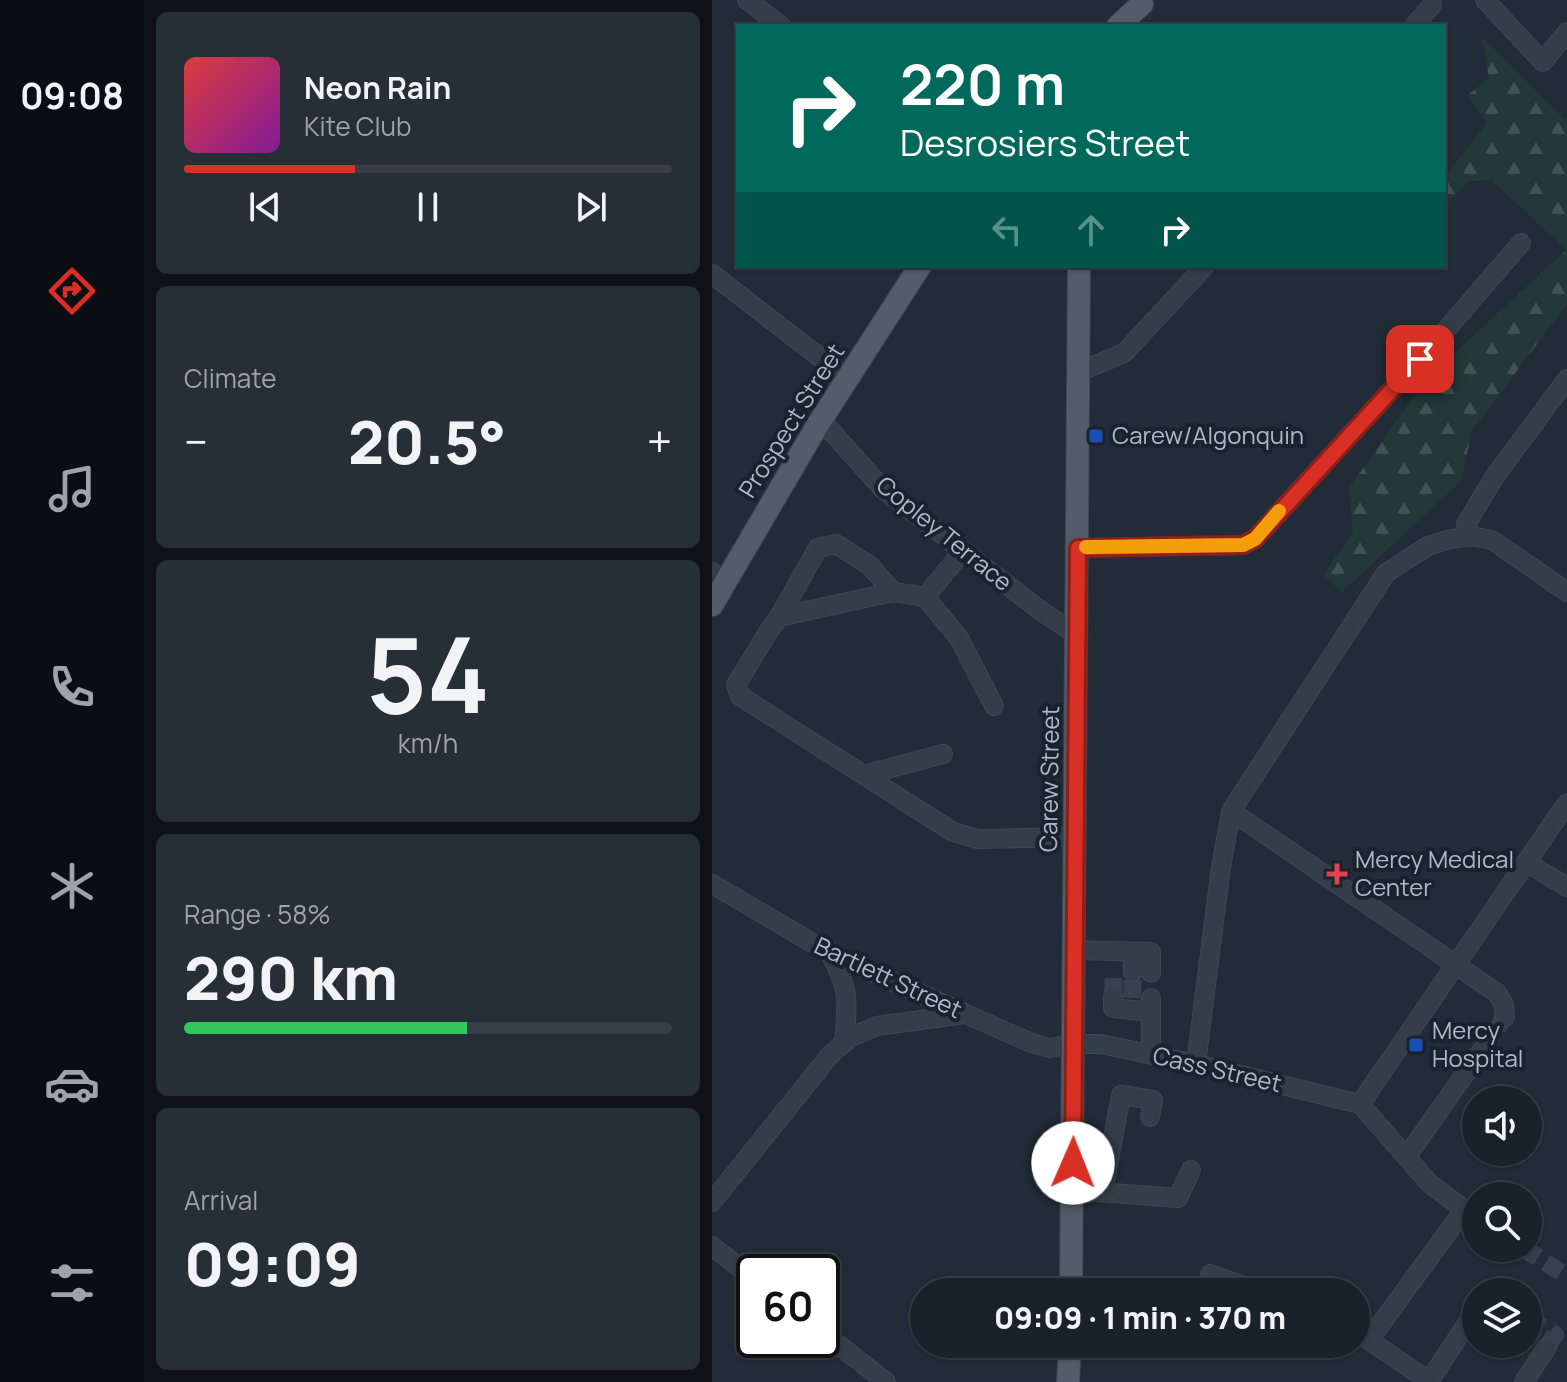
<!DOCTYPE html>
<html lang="en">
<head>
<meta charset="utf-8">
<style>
	body { margin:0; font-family:Manrope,sans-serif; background:#262e36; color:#f1f3f6; height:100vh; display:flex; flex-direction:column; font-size:30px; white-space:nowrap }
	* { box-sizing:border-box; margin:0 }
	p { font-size:26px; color:#9fa3a8 }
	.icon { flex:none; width:44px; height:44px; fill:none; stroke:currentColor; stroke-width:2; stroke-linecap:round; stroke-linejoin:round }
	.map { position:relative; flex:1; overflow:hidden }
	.sheet { display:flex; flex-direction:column; gap:12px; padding:12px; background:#0e1217; width:568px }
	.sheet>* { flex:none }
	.guide { position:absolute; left:24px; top:24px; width:710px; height:244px; border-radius:0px; box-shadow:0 2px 6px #0004,0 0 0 2px #373e47; background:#00695c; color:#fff; overflow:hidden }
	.tools { position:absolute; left:750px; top:1086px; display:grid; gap:16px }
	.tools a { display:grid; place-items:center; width:80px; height:80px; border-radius:50%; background:#19212a; box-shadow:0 2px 6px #0004,0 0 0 2px #373e47; font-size:40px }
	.speed { position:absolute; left:24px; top:1254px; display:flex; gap:16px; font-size:40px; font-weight:700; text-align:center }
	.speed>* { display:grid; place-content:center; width:104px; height:104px; border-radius:50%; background:#19212a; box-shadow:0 2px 6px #0004,0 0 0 2px #373e47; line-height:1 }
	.speed .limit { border:4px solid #111; border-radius:12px; background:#fff; color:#111 }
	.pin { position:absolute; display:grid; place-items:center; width:68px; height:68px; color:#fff; margin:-34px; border-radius:16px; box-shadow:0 4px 12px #0006 }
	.me { position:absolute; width:88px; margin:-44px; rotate:1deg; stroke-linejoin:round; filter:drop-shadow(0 0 6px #0008) }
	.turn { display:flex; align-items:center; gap:28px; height:168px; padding:0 32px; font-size:36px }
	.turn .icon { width:104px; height:104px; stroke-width:2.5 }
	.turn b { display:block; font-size:56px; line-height:68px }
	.lanes { display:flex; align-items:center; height:76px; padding:0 32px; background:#0003; justify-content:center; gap:40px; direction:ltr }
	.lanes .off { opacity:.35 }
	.big { font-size:60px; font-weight:800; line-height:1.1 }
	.sheet .widget { flex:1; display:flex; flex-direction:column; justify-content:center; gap:12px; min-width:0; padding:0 28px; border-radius:12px; background:#262e36 }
	.sheet .dial { align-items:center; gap:0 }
	.dial b { font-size:104px; line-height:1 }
	.song { display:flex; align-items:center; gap:24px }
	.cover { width:96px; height:96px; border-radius:12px; background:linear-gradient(135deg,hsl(0 70% 55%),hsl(290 70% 35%)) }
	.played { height:8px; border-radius:4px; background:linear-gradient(90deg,#d93025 35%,#373e47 35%) }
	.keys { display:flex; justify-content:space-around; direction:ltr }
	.heat { display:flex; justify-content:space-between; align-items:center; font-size:44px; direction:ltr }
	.charge { height:12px; border-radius:6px; background:linear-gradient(90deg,#34c759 58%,#373e47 0) }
	.trip { position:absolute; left:198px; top:1278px; width:460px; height:80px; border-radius:40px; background:#19212a; box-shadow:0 2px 6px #0004,0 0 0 2px #373e47; font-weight:800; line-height:80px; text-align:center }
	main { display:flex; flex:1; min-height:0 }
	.tab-bar { display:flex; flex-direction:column; width:144px; justify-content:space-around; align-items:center; background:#0a0d11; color:#9fa3a8 }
	.tab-bar .icon { width:56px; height:56px }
	.tab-bar .active { color:#d93025 }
	.tab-bar b { font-size:36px; color:#f1f3f6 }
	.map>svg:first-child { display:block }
	.forest { fill:url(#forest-firs) }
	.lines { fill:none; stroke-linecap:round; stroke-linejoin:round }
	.minor-tunnel { stroke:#36414d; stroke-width:18; stroke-dasharray:18 9; stroke-linecap:butt }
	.minor-casing { stroke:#3e4752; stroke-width:20 }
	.major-casing { stroke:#3e4752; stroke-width:24 }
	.minor { stroke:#343e49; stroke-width:18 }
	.major { stroke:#525d69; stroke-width:22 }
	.route-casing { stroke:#8d1f18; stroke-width:20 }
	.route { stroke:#d93025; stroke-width:14 }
	.slow { stroke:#f59e0b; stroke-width:14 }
	.transit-dot { fill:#1a4fb4; stroke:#1a232d; stroke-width:3 }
	.health-dot { fill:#e0444e; stroke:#1a232d; stroke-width:3 }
	.labels { text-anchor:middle; stroke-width:8; stroke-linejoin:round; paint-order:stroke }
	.street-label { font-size:24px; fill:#afb9c5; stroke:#1a232d }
	.poi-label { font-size:24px; fill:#afb9c5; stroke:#1a232d; text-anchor:start }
</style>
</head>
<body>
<main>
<nav class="tab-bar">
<b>09:08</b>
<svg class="icon active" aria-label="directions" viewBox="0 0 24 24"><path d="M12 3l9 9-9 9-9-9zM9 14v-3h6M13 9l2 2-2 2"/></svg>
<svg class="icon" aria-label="music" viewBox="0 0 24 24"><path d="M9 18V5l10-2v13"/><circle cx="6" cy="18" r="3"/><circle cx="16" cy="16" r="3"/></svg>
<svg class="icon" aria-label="phone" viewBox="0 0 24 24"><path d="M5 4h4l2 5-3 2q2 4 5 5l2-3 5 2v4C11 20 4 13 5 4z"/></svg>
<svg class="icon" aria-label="climate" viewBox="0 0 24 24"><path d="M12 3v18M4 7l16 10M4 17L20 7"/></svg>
<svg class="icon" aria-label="car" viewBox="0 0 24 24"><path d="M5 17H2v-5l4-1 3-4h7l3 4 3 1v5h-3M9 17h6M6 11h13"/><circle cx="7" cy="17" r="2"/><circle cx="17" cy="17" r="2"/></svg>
<svg class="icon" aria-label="filters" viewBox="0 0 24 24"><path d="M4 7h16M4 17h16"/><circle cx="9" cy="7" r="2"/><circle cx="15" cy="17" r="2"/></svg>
</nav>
<section class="sheet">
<div class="widget">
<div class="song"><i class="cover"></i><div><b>Neon Rain</b><p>Kite Club</p></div></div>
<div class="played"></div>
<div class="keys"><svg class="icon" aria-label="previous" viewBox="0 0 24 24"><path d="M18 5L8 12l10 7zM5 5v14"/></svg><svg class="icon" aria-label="pause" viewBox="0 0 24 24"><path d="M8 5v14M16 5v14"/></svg><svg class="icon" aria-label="next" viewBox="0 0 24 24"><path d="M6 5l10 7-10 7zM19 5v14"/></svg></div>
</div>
<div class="widget"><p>Climate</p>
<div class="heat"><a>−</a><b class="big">20.5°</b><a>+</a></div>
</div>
<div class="widget dial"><b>54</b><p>km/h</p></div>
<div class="widget"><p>Range · 58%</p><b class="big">290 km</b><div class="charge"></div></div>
<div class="widget"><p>Arrival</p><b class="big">09:09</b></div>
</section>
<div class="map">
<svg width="855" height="1382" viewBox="0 0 855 1382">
	<defs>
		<pattern id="forest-firs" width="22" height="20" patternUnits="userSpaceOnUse" patternTransform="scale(2)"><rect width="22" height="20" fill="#233839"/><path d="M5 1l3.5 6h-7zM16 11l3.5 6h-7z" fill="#405354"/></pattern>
	</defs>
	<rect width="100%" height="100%" fill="#212c38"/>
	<!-- forest -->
	<path class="forest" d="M 770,37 L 852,119 L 855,117 L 855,304 L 760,431 L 749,481 L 630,592 L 611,575 L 641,532 L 637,488 L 712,382 L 854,250 L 780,180 L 756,181 L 732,207 L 732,178 L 775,123 L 756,95 L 777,78 Z"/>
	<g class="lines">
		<!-- minor-tunnel -->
		<g class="minor-tunnel">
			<path d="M 401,996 L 402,971"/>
			<path d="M 420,998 L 421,972"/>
			<path d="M 770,1050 L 793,1017"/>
			<path d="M 811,1248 L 855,1276"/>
			<path d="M 776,1292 L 778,1292"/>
			<path d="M 816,1317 L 843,1335 L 835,1347"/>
		</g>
		<defs>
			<g id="minor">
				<path d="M 35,0 L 69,26"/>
				<path d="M 773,0 L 831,62 L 855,32"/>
				<path d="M 702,26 L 720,5"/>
				<path d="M 0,274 L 136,379"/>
				<path d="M 367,372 L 412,353 L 493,266"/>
				<path d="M 109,420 L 171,489 L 329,611 L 365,635"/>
				<path d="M 758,537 L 754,524 L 783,476 L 855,379"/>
				<path d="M 366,548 L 531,545 L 543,539 L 727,338 L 809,243"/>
				<path d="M 251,551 L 213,597 L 247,638 L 282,706"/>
				<path d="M 0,572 L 13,582"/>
				<path d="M 213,597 L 181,592 L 67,617 L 58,629 L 24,685 L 28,696 L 241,832 L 266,839 L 363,837"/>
				<path d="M 67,617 L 106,548 L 124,544 L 157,565 L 181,592"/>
				<path d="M 152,775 L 231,754"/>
				<path d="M 519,811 L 785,993 L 792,1005 L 793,1017"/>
				<path d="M 814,862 L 855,887"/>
				<path d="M 0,884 L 104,945 L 146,966 L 317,1042 L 337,1048 L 361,1044 L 389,1044 L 484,1064 L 648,1104"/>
				<path d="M 362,950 L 439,952 L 439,973"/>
				<path d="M 117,951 C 138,991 136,999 132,1043"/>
				<path d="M 421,972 L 421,952"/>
				<path d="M 401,996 L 401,1008 L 439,1012"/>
				<path d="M 439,1054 L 439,998"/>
				<path d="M 484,1064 L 508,874 L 519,811 L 674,573 L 716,546 L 735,540 L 759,536 L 780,540 L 855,592"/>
				<path d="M 648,1104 L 855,803"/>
				<path d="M 648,1104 L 718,1184 L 764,1218"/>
				<path d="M 695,1156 L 770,1050"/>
				<path d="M 360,1190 L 466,1198 L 479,1170"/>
				<path d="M 391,1192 L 409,1095 L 441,1100 L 438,1117"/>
				<path d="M 0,1202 L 118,1055 L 139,1037 L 165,1026 L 253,1014"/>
				<path d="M 0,1246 L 42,1279"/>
				<path d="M 498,1274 L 548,1292"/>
				<path d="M 644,1331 L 718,1382"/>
				<path d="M 110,1332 L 174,1382"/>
				<path d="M 657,1340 L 752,1210"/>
				<path d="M 717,1381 L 764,1310"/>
				<path d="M 812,1382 L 835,1347"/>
			</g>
			<g id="major">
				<path d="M 406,26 L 430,4"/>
				<path d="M 0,605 L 105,426 L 208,266"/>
				<path d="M 359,1292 L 367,266"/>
				<path d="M 356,1382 L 358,1344"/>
			</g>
		</defs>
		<!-- minor casing -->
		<use href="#minor" class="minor-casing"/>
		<!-- major casing -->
		<use href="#major" class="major-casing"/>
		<!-- minor -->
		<use href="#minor" class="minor"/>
		<!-- major -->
		<use href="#major" class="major"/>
	</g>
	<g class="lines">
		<defs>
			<path id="route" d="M 361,1163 L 366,548 L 531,545 L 543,539 L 708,359"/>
		</defs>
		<!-- route casing -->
		<use href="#route" class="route-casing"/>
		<!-- route -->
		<use href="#route" class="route"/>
		<!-- slow -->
		<path class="slow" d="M 374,547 L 531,545 L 543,539 L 567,511"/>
	</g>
	<!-- markers -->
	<g class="transit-dot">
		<rect x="376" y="428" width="16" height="16" rx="4"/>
		<rect x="696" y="1037" width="16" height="16" rx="4"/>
	</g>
	<path class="health-dot" d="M621 862h8v8h8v8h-8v8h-8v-8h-8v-8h8z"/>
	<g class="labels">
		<!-- street labels -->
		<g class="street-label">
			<text transform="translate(80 421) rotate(-58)" y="8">Prospect Street</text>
			<text transform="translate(232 534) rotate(39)" y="8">Copley Terrace</text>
			<text transform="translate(338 779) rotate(-89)" y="8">Carew Street</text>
			<text transform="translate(176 978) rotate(25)" y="8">Bartlett Street</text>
			<text transform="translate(505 1070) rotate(13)" y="8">Cass Street</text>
		</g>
		<!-- poi labels -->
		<g class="poi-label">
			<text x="400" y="444">Carew/Algonquin</text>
			<text x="643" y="868">Mercy Medical<tspan x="643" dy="28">Center</tspan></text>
			<text x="720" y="1039">Mercy<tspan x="720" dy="28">Hospital</tspan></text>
		</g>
	</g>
</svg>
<div class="tools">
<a><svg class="icon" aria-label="sound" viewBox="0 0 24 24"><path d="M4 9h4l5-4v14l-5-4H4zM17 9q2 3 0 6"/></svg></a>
<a><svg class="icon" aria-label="search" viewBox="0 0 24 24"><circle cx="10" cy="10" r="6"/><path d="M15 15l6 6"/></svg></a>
<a><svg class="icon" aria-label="layers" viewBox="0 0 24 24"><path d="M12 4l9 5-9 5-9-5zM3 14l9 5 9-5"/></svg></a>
</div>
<div class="speed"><div class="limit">60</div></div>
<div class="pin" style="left:708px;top:359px;background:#d93025"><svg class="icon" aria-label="arrive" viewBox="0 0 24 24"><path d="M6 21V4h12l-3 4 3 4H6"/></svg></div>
<svg class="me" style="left:361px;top:1163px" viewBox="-20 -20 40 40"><circle r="19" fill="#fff"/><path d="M0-13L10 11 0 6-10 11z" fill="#d93025"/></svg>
<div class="trip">09:09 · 1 min · 370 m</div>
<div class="guide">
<div class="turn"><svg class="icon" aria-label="right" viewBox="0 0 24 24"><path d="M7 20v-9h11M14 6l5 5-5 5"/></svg><div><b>220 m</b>Desrosiers Street</div></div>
<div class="lanes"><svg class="icon off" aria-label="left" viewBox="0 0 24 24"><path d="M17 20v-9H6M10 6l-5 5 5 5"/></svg><svg class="icon off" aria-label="ahead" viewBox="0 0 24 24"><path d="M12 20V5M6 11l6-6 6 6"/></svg><svg class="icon" aria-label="right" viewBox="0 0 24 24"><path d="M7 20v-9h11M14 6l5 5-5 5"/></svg></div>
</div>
</div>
</main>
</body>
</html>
